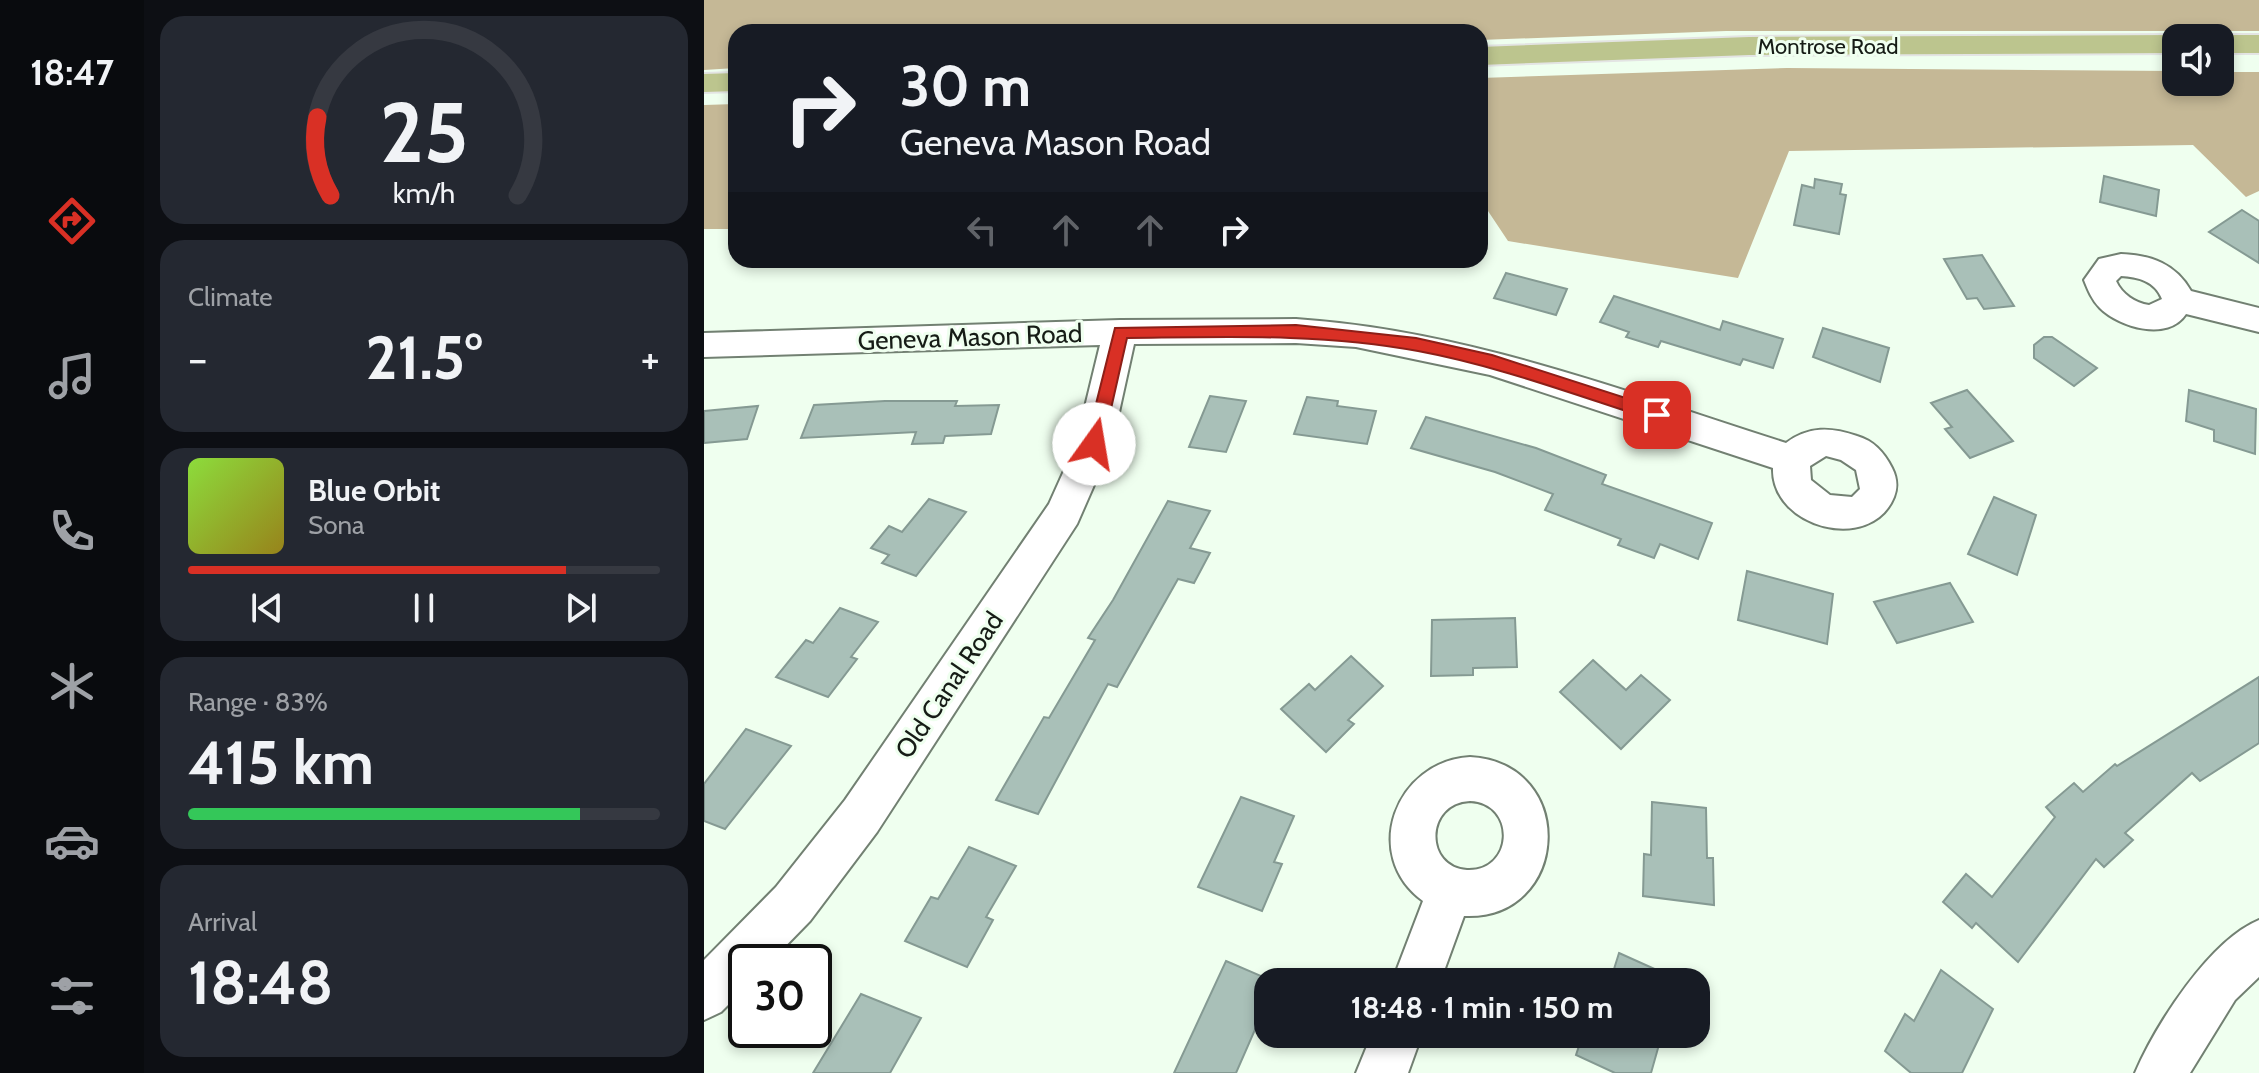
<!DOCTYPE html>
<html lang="en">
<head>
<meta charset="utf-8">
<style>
	body { margin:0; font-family:Cabin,sans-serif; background:#242831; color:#f1f3f6; height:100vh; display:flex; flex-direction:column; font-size:30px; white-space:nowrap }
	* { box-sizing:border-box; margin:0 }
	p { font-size:26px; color:#9ea1a6 }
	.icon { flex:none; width:44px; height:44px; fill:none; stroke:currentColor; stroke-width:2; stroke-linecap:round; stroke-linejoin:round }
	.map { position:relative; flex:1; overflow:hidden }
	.sheet { display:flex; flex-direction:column; gap:16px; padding:16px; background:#0d0f14; width:560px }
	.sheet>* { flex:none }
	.top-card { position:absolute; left:24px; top:24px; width:760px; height:244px; border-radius:24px; box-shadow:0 4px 12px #0003; background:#171b24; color:#f1f3f6; overflow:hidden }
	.fabs { position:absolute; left:1458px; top:24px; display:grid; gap:16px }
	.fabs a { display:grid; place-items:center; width:72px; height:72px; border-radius:16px; background:#171b24; box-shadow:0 4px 12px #0003; font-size:40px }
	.speed { position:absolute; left:24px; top:944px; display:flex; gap:16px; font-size:40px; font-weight:700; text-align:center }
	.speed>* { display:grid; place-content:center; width:104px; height:104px; border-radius:50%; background:#171b24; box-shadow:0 4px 12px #0003; line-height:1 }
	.speed .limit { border:4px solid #111; border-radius:12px; background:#fff; color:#111 }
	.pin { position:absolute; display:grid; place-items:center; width:68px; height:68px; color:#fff; margin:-34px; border-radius:16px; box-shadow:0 4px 12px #0006 }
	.me { position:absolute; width:88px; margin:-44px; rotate:13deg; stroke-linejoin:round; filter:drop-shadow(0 0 6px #0008) }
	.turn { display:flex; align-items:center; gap:28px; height:168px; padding:0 40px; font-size:36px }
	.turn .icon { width:104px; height:104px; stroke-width:2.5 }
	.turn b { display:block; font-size:56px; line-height:68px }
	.lanes { display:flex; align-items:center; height:76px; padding:0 40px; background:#0003; justify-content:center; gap:40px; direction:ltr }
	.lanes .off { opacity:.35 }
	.big { font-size:60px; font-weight:700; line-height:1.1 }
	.sheet .card { flex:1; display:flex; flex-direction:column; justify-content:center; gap:12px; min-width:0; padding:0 28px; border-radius:24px; background:#242831 }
	.sheet .dial { align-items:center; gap:0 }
	.dial svg { height:208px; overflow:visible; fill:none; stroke:#363941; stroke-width:7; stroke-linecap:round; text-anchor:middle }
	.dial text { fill:#f1f3f6; stroke:none }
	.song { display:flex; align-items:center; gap:24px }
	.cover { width:96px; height:96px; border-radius:12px; background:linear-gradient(135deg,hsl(90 70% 55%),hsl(50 70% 35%)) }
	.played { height:8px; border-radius:4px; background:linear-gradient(90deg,#d93025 80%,#363941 80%) }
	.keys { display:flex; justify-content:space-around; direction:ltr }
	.heat { display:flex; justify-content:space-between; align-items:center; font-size:44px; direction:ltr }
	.charge { height:12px; border-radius:6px; background:linear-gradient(90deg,#34c759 83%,#363941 0) }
	.trip { position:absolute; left:550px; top:968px; width:456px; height:80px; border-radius:24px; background:#171b24; box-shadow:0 4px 12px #0003; font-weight:700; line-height:80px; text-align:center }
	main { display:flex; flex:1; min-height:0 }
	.tabs { display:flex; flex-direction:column; width:144px; justify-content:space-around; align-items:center; background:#090b0e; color:#9ea1a6 }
	.tabs .icon { width:56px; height:56px }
	.tabs .on { color:#d93025 }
	.tabs b { font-size:36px; color:#f1f3f6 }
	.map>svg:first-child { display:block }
	.forest { fill:#c5b896 }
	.building { fill:#a9c0b8; stroke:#859a93; stroke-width:2 }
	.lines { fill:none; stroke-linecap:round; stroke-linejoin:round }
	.minor-casing { stroke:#728072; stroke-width:4 }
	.primary-casing { stroke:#e3e4e3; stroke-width:4 }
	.minor { fill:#fff; fill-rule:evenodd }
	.primary { fill:#bcc58e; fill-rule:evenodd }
	.route { fill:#d93025; stroke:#8d1f18; stroke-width:2 }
	.labels { text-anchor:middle; stroke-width:6; stroke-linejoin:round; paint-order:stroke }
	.far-street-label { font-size:22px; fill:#161c16; stroke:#efffef }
	.street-label { font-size:26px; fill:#161c16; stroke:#efffef }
</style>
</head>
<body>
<main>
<nav class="tabs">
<b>18:47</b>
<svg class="icon on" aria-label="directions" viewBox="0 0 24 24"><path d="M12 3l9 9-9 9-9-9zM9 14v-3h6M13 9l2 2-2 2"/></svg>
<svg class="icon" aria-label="music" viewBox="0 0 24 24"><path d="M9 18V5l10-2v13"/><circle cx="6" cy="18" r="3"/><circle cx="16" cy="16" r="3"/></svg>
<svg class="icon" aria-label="phone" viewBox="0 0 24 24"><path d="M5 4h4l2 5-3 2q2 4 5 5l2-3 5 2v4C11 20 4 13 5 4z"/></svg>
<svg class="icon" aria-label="climate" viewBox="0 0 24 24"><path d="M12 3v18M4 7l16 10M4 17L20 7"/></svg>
<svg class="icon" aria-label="car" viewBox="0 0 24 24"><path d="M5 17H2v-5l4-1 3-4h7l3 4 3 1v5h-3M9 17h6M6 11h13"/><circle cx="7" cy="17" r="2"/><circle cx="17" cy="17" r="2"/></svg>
<svg class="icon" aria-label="filters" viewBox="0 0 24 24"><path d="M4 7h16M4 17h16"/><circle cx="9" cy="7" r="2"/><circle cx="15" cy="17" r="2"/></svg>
</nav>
<section class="sheet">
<div class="card dial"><svg viewBox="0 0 100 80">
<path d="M14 69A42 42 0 1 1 86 69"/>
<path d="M14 69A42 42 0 0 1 9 39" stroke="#d93025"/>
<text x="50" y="56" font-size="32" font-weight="700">25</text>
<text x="50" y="72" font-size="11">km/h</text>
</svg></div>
<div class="card"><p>Climate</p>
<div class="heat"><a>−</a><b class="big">21.5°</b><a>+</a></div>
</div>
<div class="card">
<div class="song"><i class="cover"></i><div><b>Blue Orbit</b><p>Sona</p></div></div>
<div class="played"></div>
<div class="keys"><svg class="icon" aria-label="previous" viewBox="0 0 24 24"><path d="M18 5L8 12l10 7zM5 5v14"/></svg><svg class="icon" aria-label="pause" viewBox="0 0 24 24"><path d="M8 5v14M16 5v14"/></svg><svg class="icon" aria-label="next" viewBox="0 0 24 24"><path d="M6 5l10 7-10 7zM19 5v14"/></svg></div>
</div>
<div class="card"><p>Range · 83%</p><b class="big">415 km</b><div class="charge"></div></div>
<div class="card"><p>Arrival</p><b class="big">18:48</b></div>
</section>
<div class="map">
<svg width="1555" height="1073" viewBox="0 0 1555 1073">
	<rect width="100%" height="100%" fill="#efffef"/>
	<!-- forest -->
	<g class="forest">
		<path d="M 0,0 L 1555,0 L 1555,31 L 1022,31 L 776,40 L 776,32 L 32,32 L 32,68 L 0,70 Z"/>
		<path d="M 1083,68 L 1472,71 L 1472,82 L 1516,82 L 1516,72 L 1555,72 L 1555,191 L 1542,197 L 1489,145 L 1085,151 L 1034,278 L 804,241 L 776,199 L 776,78 Z"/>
		<path d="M 32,104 L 32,229 L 0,229 L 0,105 Z"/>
	</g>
	<!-- building -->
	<g class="building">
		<path d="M 1400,176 L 1455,190 L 1452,216 L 1396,202 Z"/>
		<path d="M 1111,179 L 1138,184 L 1136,194 L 1142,195 L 1135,234 L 1090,225 L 1098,185 L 1110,188 Z"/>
		<path d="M 1538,210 L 1555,221 L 1555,263 L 1505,232 Z"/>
		<path d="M 1278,255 L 1310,306 L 1280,309 L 1273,298 L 1263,299 L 1240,259 Z"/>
		<path d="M 802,273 L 863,289 L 852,315 L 790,298 Z"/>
		<path d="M 910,296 L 1016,330 L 1019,321 L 1079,339 L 1069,368 L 1039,359 L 1036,365 L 957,341 L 954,347 L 922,337 L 925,332 L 896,322 Z"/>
		<path d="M 1119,328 L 1185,348 L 1176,382 L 1109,357 Z"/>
		<path d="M 1340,337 L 1348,337 L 1393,368 L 1370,386 L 1330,358 L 1330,345 Z"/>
		<path d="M 1263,390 L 1309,441 L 1266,458 L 1241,429 L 1248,427 L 1227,403 Z"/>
		<path d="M 1485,390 L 1552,409 L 1551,454 L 1510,441 L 1510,430 L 1482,421 Z"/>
		<path d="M 506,396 L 542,401 L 522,452 L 485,447 Z"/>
		<path d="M 603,397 L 634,401 L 633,406 L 672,411 L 663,444 L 590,434 Z"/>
		<path d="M 181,401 L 253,401 L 251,406 L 295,405 L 287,434 L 241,436 L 239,443 L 208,444 L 212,432 L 97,438 L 110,405 Z"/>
		<path d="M 54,406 L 43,439 L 0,443 L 0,411 Z"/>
		<path d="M 722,417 L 832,448 L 902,475 L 898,484 L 1008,523 L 994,559 L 956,544 L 950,558 L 914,545 L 917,539 L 841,510 L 849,494 L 791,472 L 707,448 Z"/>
		<path d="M 1290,497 L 1332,515 L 1313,575 L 1264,554 Z"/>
		<path d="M 225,499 L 262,512 L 212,576 L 178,563 L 185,555 L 167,548 L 185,526 L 198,532 Z"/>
		<path d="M 464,501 L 506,511 L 486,548 L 506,553 L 490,583 L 474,579 L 413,687 L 404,684 L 334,814 L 292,800 L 340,717 L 345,718 L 391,640 L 384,638 L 409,600 Z"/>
		<path d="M 1043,571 L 1129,594 L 1123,644 L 1034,620 Z"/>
		<path d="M 1246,583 L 1269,622 L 1193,643 L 1170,602 Z"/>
		<path d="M 136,608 L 174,622 L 147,657 L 153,659 L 124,697 L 72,677 L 102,640 L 109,643 Z"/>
		<path d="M 811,618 L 813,667 L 769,668 L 769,675 L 727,676 L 728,620 Z"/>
		<path d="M 647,656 L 679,686 L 644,720 L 650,724 L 622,752 L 577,709 L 605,684 L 611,690 Z"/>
		<path d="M 889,660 L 922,690 L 937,675 L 966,700 L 917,749 L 856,692 Z"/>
		<path d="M 1555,677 L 1555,743 L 1496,781 L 1488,773 L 1421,833 L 1429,840 L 1400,867 L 1392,859 L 1314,962 L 1272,923 L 1268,928 L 1239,902 L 1262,874 L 1288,897 L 1351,817 L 1342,807 L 1370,783 L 1379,792 L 1411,764 L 1413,766 Z"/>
		<path d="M 42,729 L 87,746 L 21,829 L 0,821 L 0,784 Z"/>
		<path d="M 537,797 L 590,816 L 570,862 L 578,864 L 558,911 L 494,887 Z"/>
		<path d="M 948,802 L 1002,808 L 1003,858 L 1009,858 L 1010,905 L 939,896 L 940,854 L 947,855 Z"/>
		<path d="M 265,847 L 312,866 L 282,917 L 289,920 L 263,967 L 201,941 L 227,897 L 234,899 Z"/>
		<path d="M 915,953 L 973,979 L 972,982 L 906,982 Z"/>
		<path d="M 522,961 L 571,982 L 564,982 L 564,1000 L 532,1073 L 470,1073 Z"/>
		<path d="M 1237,970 L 1289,1009 L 1258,1073 L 1207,1073 L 1181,1051 L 1201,1014 L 1210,1021 Z"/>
		<path d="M 157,994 L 217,1018 L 186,1073 L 109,1073 Z"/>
		<path d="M 879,1034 L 958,1034 L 947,1073 L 911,1073 L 872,1055 Z"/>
	</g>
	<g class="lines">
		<defs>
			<g id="minor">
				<path d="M 1417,254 C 1447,255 1472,264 1487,291 L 1555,308 L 1555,332 L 1482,314 C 1464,342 1415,327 1396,308 C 1388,300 1384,290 1380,280 L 1395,259 ZM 1417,276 C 1434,277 1451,281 1458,299 L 1445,305 C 1431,303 1418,294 1412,281 Z"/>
				<path d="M 592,319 C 762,330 921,392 1082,443 C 1105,426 1127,427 1153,436 C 1170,441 1180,452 1188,468 C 1193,478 1194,487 1190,497 C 1167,554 1067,528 1069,468 L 786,375 L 652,347 L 592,343 L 430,344 L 408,444 L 373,524 L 173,832 L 106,921 L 66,962 L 42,962 L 42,987 L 17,1012 L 0,1020 L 0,960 L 72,887 L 141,800 L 345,504 L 372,444 L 396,345 L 0,357 L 0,333 L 416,320 ZM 1122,456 L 1137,460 L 1152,470 L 1156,489 L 1148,497 L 1126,495 L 1107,480 L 1106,466 Z"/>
				<path d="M 766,757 C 875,763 866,921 760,916 L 736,982 L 688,982 L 719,901 C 656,855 692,761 766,757 ZM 766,801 C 813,803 810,872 763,870 C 720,867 721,803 766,801 Z"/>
				<path d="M 1555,920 L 1555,977 L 1531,1000 L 1486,1073 L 1431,1073 C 1452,1024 1506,940 1555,920 Z"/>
				<path d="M 668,1034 L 718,1034 L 704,1073 L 652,1073 Z"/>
			</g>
			<g id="primary">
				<path d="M 1472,35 L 1483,38 L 1472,38 L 1472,53 L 1045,55 L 776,65 L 776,47 L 1045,37 Z"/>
				<path d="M 1516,35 L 1555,35 L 1555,53 L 1516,53 L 1516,38 L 1505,38 Z"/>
				<path d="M 32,73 L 32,91 L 0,92 L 0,74 Z"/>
			</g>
		</defs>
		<!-- minor casing -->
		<use href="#minor" class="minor-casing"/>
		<!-- primary casing -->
		<use href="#primary" class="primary-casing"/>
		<!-- minor -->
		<use href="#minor" class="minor"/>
		<!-- primary -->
		<use href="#primary" class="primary"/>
	</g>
	<!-- route -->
	<path class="route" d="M 592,325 L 712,338 L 788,355 L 959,410 L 961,415 L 953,421 C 874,396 795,366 714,351 C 618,333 520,337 423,338 L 399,444 L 396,448 L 384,448 L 382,444 L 411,328 Z"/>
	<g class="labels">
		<!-- far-street labels -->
		<g class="far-street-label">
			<text x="1124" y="54">Montrose Road</text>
		</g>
		<!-- street labels -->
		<g class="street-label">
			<text transform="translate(266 337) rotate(-2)" y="9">Geneva Mason Road</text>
			<text transform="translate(245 685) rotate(-56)" y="9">Old Canal Road</text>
		</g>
	</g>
</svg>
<div class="fabs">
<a><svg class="icon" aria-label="sound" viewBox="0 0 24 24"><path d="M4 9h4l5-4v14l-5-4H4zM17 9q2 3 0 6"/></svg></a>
</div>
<div class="speed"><div class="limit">30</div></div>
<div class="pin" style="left:953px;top:415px;background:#d93025"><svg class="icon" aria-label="arrive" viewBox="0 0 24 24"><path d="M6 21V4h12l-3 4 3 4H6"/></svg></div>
<svg class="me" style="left:390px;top:444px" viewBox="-20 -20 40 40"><circle r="19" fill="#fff"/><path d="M0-13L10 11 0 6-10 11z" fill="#d93025"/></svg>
<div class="trip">18:48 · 1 min · 150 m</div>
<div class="top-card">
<div class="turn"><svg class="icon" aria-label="right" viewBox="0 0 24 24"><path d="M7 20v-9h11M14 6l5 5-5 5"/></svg><div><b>30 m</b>Geneva Mason Road</div></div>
<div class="lanes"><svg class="icon off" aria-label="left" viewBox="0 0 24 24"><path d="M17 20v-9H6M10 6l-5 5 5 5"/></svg><svg class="icon off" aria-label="ahead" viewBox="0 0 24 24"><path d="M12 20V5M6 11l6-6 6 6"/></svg><svg class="icon off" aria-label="ahead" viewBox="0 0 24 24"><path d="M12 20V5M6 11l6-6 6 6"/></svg><svg class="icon" aria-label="right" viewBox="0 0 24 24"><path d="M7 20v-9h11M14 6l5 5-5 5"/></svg></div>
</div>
</div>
</main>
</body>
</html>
